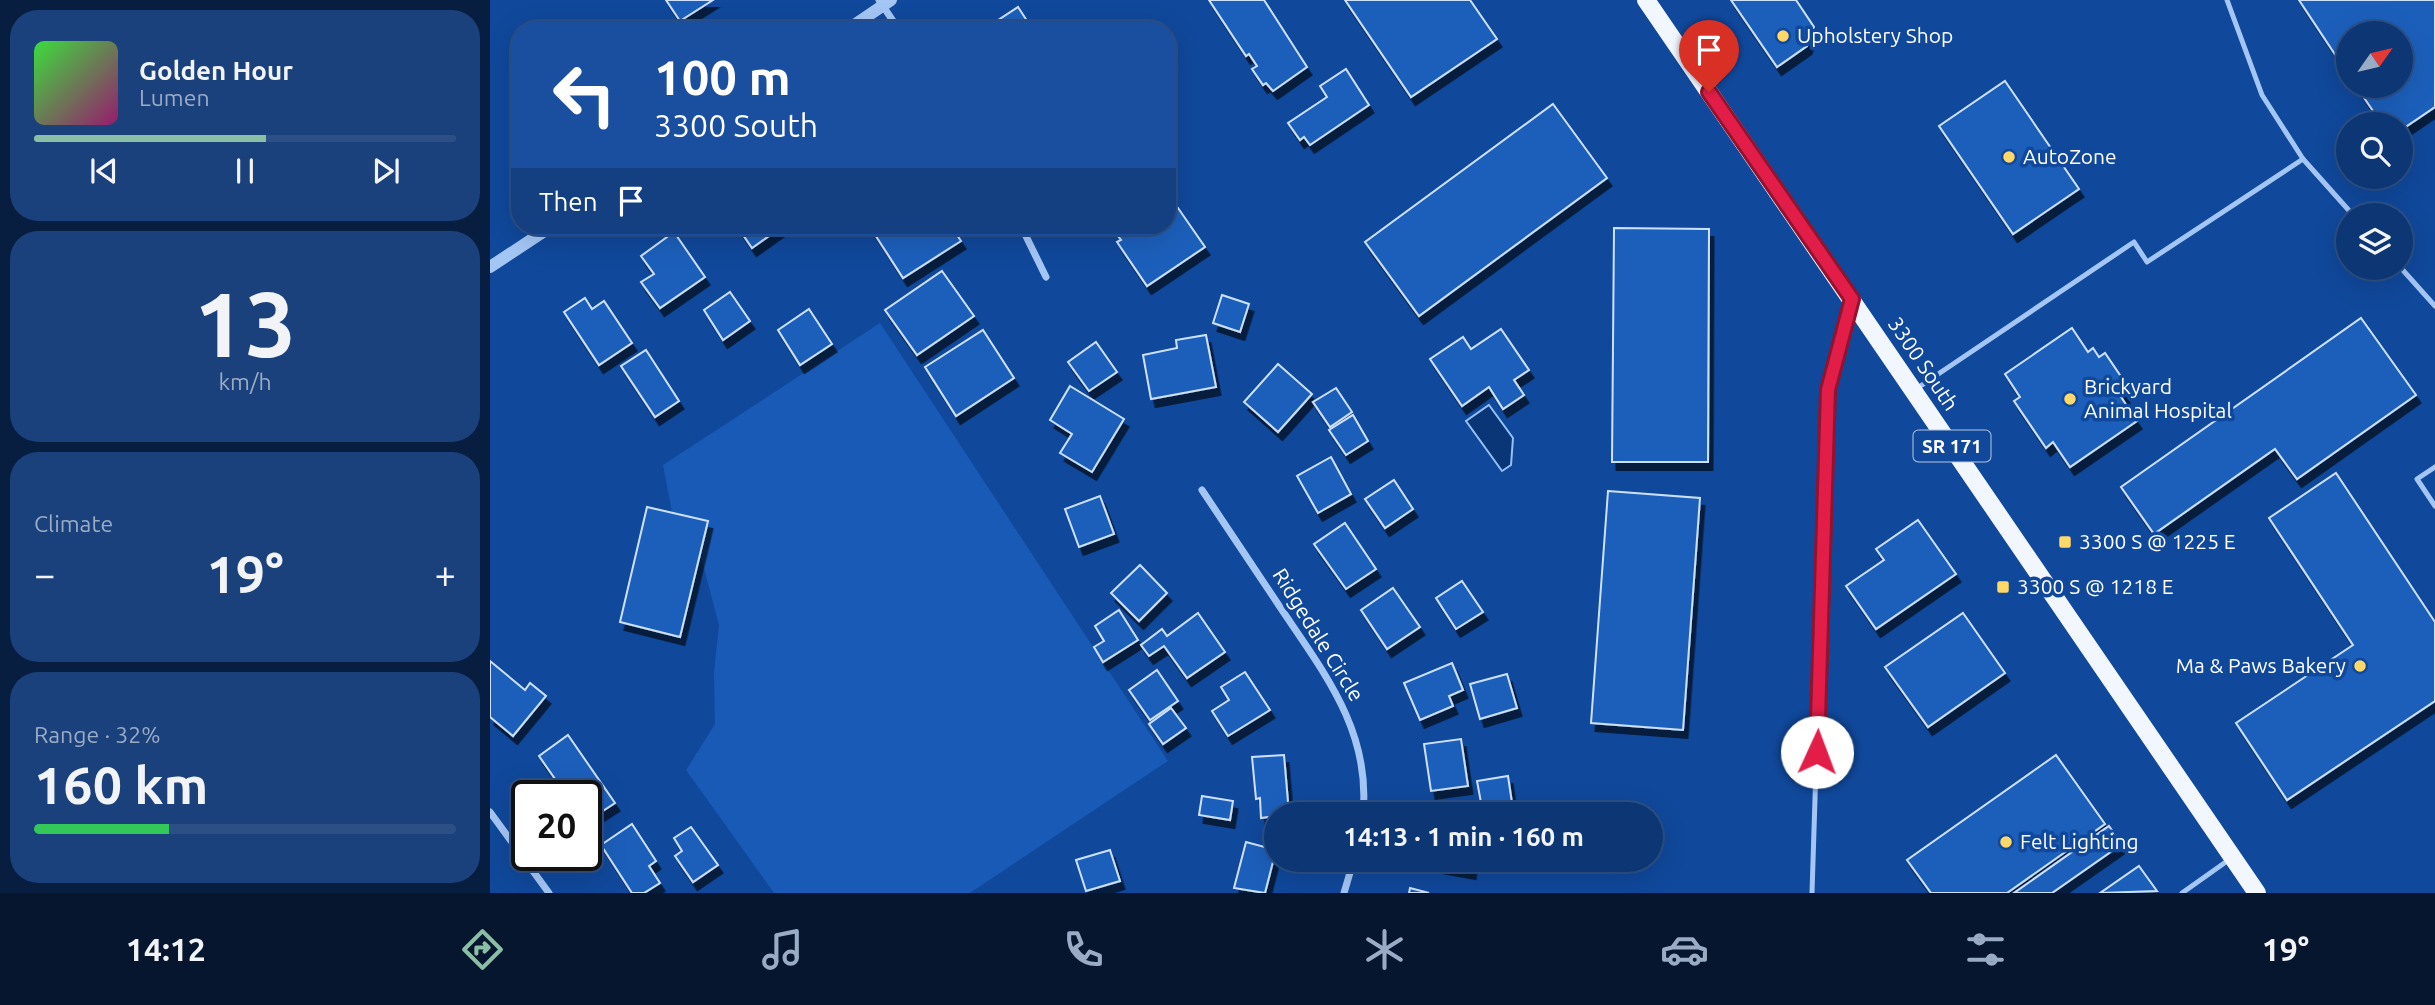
<!DOCTYPE html>
<html lang="en">
<head>
<meta charset="utf-8">
<style>
	body { margin:0; font-family:Ubuntu,sans-serif; background:#1a417c; color:#f1f3f6; height:100vh; display:flex; flex-direction:column; font-size:26px; white-space:nowrap }
	* { box-sizing:border-box; margin:0 }
	p { font-size:23px; color:#9aabc5 }
	.icon { flex:none; width:38px; height:38px; fill:none; stroke:currentColor; stroke-width:2; stroke-linecap:round; stroke-linejoin:round }
	.map { position:relative; flex:1; overflow:hidden }
	.sheet { display:flex; flex-direction:column; gap:10px; padding:10px; background:#071e40; width:490px }
	.sheet>* { flex:none }
	.hud { position:absolute; left:21px; top:21px; width:665px; height:214px; border-radius:28px; box-shadow:0 7px 28px #0002,0 0 0 2px #2c5086; background:#1a4fa0; color:#fff; overflow:hidden }
	.needle { width:46px; rotate:56deg }
	.fabs { position:absolute; left:1846px; top:21px; display:grid; gap:14px }
	.fabs a { display:grid; place-items:center; width:77px; height:77px; border-radius:50%; background:#0c3674; box-shadow:0 7px 28px #0002,0 0 0 2px #2c5086; font-size:35px }
	.speed { position:absolute; left:21px; top:780px; display:flex; gap:14px; font-size:35px; font-weight:700; text-align:center }
	.speed>* { display:grid; place-content:center; width:91px; height:91px; border-radius:50%; background:#0c3674; box-shadow:0 7px 28px #0002,0 0 0 2px #2c5086; line-height:1 }
	.speed .limit { border:4px solid #111; border-radius:10px; background:#fff; color:#111 }
	.pin { position:absolute; display:grid; place-items:center; width:60px; height:60px; color:#fff; margin:-72px -30px; border-radius:50% 50% 50% 0; rotate:-45deg; box-shadow:0 0 7px #0007 }
	.pin .icon { rotate:45deg }
	.me { position:absolute; width:77px; margin:-38px; rotate:2deg; stroke-linejoin:round; filter:drop-shadow(0 0 5px #0008) }
	.turn { display:flex; align-items:center; gap:24px; height:147px; padding:0 28px; font-size:32px }
	.turn .icon { width:91px; height:91px; stroke-width:2.5 }
	.turn b { display:block; font-size:49px; line-height:60px }
	.then { display:flex; align-items:center; height:66px; padding:0 28px; background:#0003; gap:14px; font-size:26px }
	.big { font-size:52px; font-weight:700; line-height:1.1 }
	.sheet .widget { flex:1; display:flex; flex-direction:column; justify-content:center; gap:10px; min-width:0; padding:0 24px; border-radius:28px; background:#1a417c }
	.sheet .dial { align-items:center; gap:0 }
	.dial b { font-size:91px; line-height:1 }
	.song { display:flex; align-items:center; gap:21px }
	.cover { width:84px; height:84px; border-radius:10px; background:linear-gradient(135deg,hsl(120 70% 55%),hsl(320 70% 35%)) }
	.played { height:7px; border-radius:4px; background:linear-gradient(90deg,#8abfa5 55%,#2c5086 55%) }
	.keys { display:flex; justify-content:space-around; direction:ltr }
	.heat { display:flex; justify-content:space-between; align-items:center; font-size:38px; direction:ltr }
	.charge { height:10px; border-radius:5px; background:linear-gradient(90deg,#34c759 32%,#2c5086 0) }
	.trip { position:absolute; left:774px; top:802px; width:399px; height:70px; border-radius:35px; background:#0c3674; box-shadow:0 7px 28px #0002,0 0 0 2px #2c5086; font-weight:700; line-height:70px; text-align:center }
	.tab-bar { display:flex; height:112px; justify-content:space-around; align-items:center; background:#05162e; color:#9aabc5 }
	.tab-bar .icon { width:49px; height:49px }
	.tab-bar .selected { color:#8abfa5 }
	.tab-bar b { font-size:32px; color:#f1f3f6 }
	main { display:flex; flex:1; min-height:0 }
	.map>svg:first-child { display:block }
	.green { fill:#185ab6 }
	.water { fill:#0a3577; stroke:#96c0f8; stroke-width:2 }
	.building { fill:#1e5fbb; stroke:#cde1fe; stroke-width:2; filter:url(#shadow) }
	.lines { fill:none; stroke-linecap:round; stroke-linejoin:round }
	.service { stroke:#a4c6f5; stroke-width:5 }
	.minor { stroke:#a4c6f5; stroke-width:7 }
	.tertiary { stroke:#a4c6f5; stroke-width:12 }
	.primary { stroke:#f2f6ff; stroke-width:18 }
	.route-casing { stroke:#92132f; stroke-width:18 }
	.route { stroke:#e11d48; stroke-width:12 }
	.poi-dot { fill:#ffd868; stroke:#10489b; stroke-width:2.5 }
	.labels { text-anchor:middle; stroke-width:7; stroke-linejoin:round; paint-order:stroke }
	.shield { fill:#10489b; stroke:#b7c8e1; stroke-width:2 }
	.shield-label { font-size:19px; font-weight:bold; fill:#fff }
	.poi-label { font-size:21px; fill:#fff; stroke:#10489b; text-anchor:start }
	.street-label { font-size:21px; fill:#fff; stroke:#10489b }
</style>
</head>
<body>
<main>
<section class="sheet">
<div class="widget">
<div class="song"><i class="cover"></i><div><b>Golden Hour</b><p>Lumen</p></div></div>
<div class="played"></div>
<div class="keys"><svg class="icon" aria-label="previous" viewBox="0 0 24 24"><path d="M18 5L8 12l10 7zM5 5v14"/></svg><svg class="icon" aria-label="pause" viewBox="0 0 24 24"><path d="M8 5v14M16 5v14"/></svg><svg class="icon" aria-label="next" viewBox="0 0 24 24"><path d="M6 5l10 7-10 7zM19 5v14"/></svg></div>
</div>
<div class="widget dial"><b>13</b><p>km/h</p></div>
<div class="widget"><p>Climate</p>
<div class="heat"><a>−</a><b class="big">19°</b><a>+</a></div>
</div>
<div class="widget"><p>Range · 32%</p><b class="big">160 km</b><div class="charge"></div></div>
</section>
<div class="map">
<svg width="1945" height="893" viewBox="0 0 1945 893">
	<defs>
		<filter id="shadow"><feDropShadow dx="4.5" dy="8" stdDeviation="0" flood-color="#0009"/></filter>
	</defs>
	<rect width="100%" height="100%" fill="#10489b"/>
	<!-- green -->
	<path class="green" d="M 390,323 L 678,761 L 480,893 L 284,893 L 196,770 L 225,724 L 224,672 L 229,625 L 212,561 L 182,512 L 173,465 Z"/>
	<!-- water -->
	<path class="water" d="M 999,405 L 1023,438 L 1021,465 L 1012,471 L 976,421 Z"/>
	<!-- building -->
	<g class="building">
		<path d="M 176,0 L 223,0 L 190,21 Z"/>
		<path d="M 719,0 L 774,0 L 817,67 L 783,91 L 776,83 L 773,85 L 762,69 L 767,66 L 759,54 L 756,56 Z"/>
		<path d="M 855,0 L 980,0 L 1007,39 L 921,97 Z"/>
		<path d="M 1241,0 L 1306,0 L 1324,27 L 1317,46 L 1287,67 Z"/>
		<path d="M 1809,0 L 1945,0 L 1945,107 L 1911,130 L 1911,124 L 1892,124 L 1866,86 L 1911,86 L 1911,33 L 1858,33 L 1858,74 Z"/>
		<path d="M 528,7 L 543,30 L 493,30 Z"/>
		<path d="M 856,69 L 879,105 L 820,145 L 814,137 L 810,140 L 798,123 L 837,97 L 830,86 Z"/>
		<path d="M 1515,81 L 1589,189 L 1523,234 L 1449,126 Z"/>
		<path d="M 1063,104 L 1117,178 L 929,316 L 875,242 Z"/>
		<path d="M 679,195 L 715,247 L 657,286 L 627,242 L 631,240 L 625,232 L 635,226 L 677,226 Z"/>
		<path d="M 247,226 L 293,226 L 262,248 Z"/>
		<path d="M 389,226 L 461,226 L 471,241 L 413,278 L 382,230 Z"/>
		<path d="M 1124,228 L 1219,229 L 1218,462 L 1122,462 Z"/>
		<path d="M 184,232 L 215,277 L 170,308 L 151,282 L 164,274 L 151,256 Z"/>
		<path d="M 452,271 L 484,316 L 427,355 L 395,310 Z"/>
		<path d="M 240,292 L 260,321 L 233,340 L 214,310 Z"/>
		<path d="M 732,295 L 759,304 L 750,332 L 723,323 Z"/>
		<path d="M 95,298 L 102,309 L 114,301 L 142,343 L 109,365 L 74,312 Z"/>
		<path d="M 319,309 L 342,344 L 310,365 L 288,330 Z"/>
		<path d="M 1871,318 L 1926,395 L 1807,479 L 1785,449 L 1664,534 L 1631,487 Z"/>
		<path d="M 1582,328 L 1598,352 L 1603,348 L 1609,357 L 1615,353 L 1634,381 L 1628,385 L 1635,395 L 1631,397 L 1647,421 L 1580,467 L 1563,442 L 1556,448 L 1524,401 L 1530,397 L 1515,374 Z"/>
		<path d="M 1011,329 L 1039,370 L 1024,380 L 1034,395 L 1013,409 L 999,387 L 972,406 L 940,359 L 973,337 L 981,349 Z"/>
		<path d="M 493,330 L 524,378 L 466,416 L 435,367 Z"/>
		<path d="M 716,335 L 726,387 L 661,399 L 653,355 L 687,348 L 686,340 Z"/>
		<path d="M 606,342 L 627,372 L 599,391 L 578,362 Z"/>
		<path d="M 156,350 L 189,401 L 165,417 L 131,366 Z"/>
		<path d="M 788,364 L 822,394 L 788,432 L 754,402 Z"/>
		<path d="M 580,386 L 634,419 L 602,472 L 570,453 L 582,434 L 560,420 Z"/>
		<path d="M 846,388 L 862,412 L 840,427 L 823,402 Z"/>
		<path d="M 863,415 L 878,441 L 856,455 L 839,430 Z"/>
		<path d="M 841,457 L 861,494 L 828,513 L 807,476 Z"/>
		<path d="M 1846,473 L 1945,622 L 1945,701 L 1797,800 L 1746,723 L 1863,645 L 1779,518 Z"/>
		<path d="M 904,480 L 923,509 L 895,528 L 875,499 Z"/>
		<path d="M 1118,491 L 1210,498 L 1193,730 L 1101,723 Z"/>
		<path d="M 610,496 L 624,534 L 589,547 L 575,509 Z"/>
		<path d="M 157,507 L 218,521 L 190,637 L 130,622 Z"/>
		<path d="M 1428,520 L 1466,574 L 1386,629 L 1356,586 L 1394,560 L 1386,549 Z"/>
		<path d="M 855,523 L 886,569 L 856,589 L 824,544 Z"/>
		<path d="M 650,565 L 677,593 L 649,621 L 621,593 Z"/>
		<path d="M 972,581 L 993,612 L 966,629 L 946,598 Z"/>
		<path d="M 903,588 L 930,627 L 897,649 L 871,610 Z"/>
		<path d="M 629,610 L 648,640 L 613,662 L 604,647 L 614,641 L 605,626 Z"/>
		<path d="M 708,613 L 735,652 L 697,678 L 674,646 L 659,656 L 651,645 L 672,629 L 677,636 Z"/>
		<path d="M 1473,613 L 1515,673 L 1438,727 L 1395,667 Z"/>
		<path d="M 0,661 L 35,690 L 40,683 L 56,696 L 23,736 L 0,717 Z"/>
		<path d="M 962,663 L 973,690 L 959,696 L 963,706 L 930,720 L 914,683 Z"/>
		<path d="M 667,670 L 688,701 L 660,720 L 639,690 Z"/>
		<path d="M 755,672 L 780,710 L 738,736 L 722,711 L 739,700 L 731,687 Z"/>
		<path d="M 1017,674 L 1027,708 L 990,719 L 980,684 Z"/>
		<path d="M 681,708 L 696,728 L 673,744 L 659,724 Z"/>
		<path d="M 78,735 L 125,803 L 96,822 L 96,796 L 77,796 L 49,756 Z"/>
		<path d="M 971,739 L 978,786 L 941,791 L 934,744 Z"/>
		<path d="M 794,755 L 799,814 L 771,818 L 770,798 L 766,799 L 762,757 Z"/>
		<path d="M 1566,755 L 1615,824 L 1517,893 L 1441,893 L 1417,860 Z"/>
		<path d="M 1018,776 L 1022,803 L 992,808 L 987,781 Z"/>
		<path d="M 712,796 L 743,801 L 740,820 L 709,815 Z"/>
		<path d="M 142,824 L 166,861 L 159,866 L 170,883 L 154,893 L 142,893 L 111,845 Z"/>
		<path d="M 1619,826 L 1632,844 L 1562,893 L 1524,893 Z"/>
		<path d="M 201,827 L 228,865 L 203,882 L 185,856 L 192,851 L 184,838 Z"/>
		<path d="M 756,842 L 786,850 L 775,893 L 744,888 Z"/>
		<path d="M 620,850 L 630,881 L 596,891 L 586,860 Z"/>
		<path d="M 930,859 L 983,859 L 981,871 L 930,862 Z"/>
		<path d="M 1649,866 L 1667,891 L 1610,893 Z"/>
		<path d="M 920,888 L 939,893 L 919,893 Z"/>
	</g>
	<g class="lines">
		<!-- service -->
		<g class="service">
			<path d="M 1813,159 L 1863,215"/>
			<path d="M 1911,268 L 1945,306"/>
			<path d="M 1426,389 L 1644,242 L 1657,262 L 1813,159 L 1772,95 L 1737,0"/>
			<path d="M 1945,467 L 1927,479 L 1945,506"/>
			<path d="M 1322,893 L 1338,390 L 1361,305"/>
			<path d="M 1692,893 L 1740,859"/>
		</g>
		<!-- minor -->
		<g class="minor">
			<path d="M 389,0 L 409,30"/>
			<path d="M 531,226 L 556,277"/>
			<path d="M 712,490 C 739,530 765,570 792,610 C 835,674 881,732 873,814"/>
			<path d="M 0,812 L 59,893"/>
			<path d="M 854,893 L 864,859"/>
		</g>
		<!-- tertiary -->
		<g class="tertiary">
			<path d="M 357,30 L 401,0"/>
			<path d="M 0,267 L 62,226"/>
		</g>
		<!-- primary -->
		<path class="primary" d="M 1156,0 L 1767,893"/>
	</g>
	<g class="lines">
		<defs>
			<path id="route" d="M 1219,92 L 1362,299 L 1338,390 L 1327,752"/>
		</defs>
		<!-- route casing -->
		<use href="#route" class="route-casing"/>
		<!-- route -->
		<use href="#route" class="route"/>
	</g>
	<!-- markers -->
	<g class="poi-dot">
		<circle cx="1293" cy="36" r="7"/>
		<circle cx="1519" cy="157" r="7"/>
		<circle cx="1580" cy="399" r="7"/>
		<rect x="1568" y="535" width="14" height="14" rx="3.5"/>
		<rect x="1506" y="580" width="14" height="14" rx="3.5"/>
		<circle cx="1870" cy="666" r="7"/>
		<circle cx="1516" cy="842" r="7"/>
	</g>
	<g class="labels">
		<!-- shield labels -->
		<rect class="shield" x="1423.5" y="430.5" width="77" height="31" rx="5"/>
		<g class="shield-label">
			<text x="1462" y="453">SR 171</text>
		</g>
		<!-- poi labels -->
		<g class="poi-label">
			<text x="1307" y="43">Upholstery Shop</text>
			<text x="1533" y="164">AutoZone</text>
			<text x="1594" y="394">Brickyard<tspan x="1594" dy="24">Animal Hospital</tspan></text>
			<text x="1589" y="549">3300 S @ 1225 E</text>
			<text x="1527" y="594">3300 S @ 1218 E</text>
			<text x="1856" y="673" text-anchor="end">Ma &amp; Paws Bakery</text>
			<text x="1530" y="849">Felt Lighting</text>
		</g>
		<!-- street labels -->
		<g class="street-label">
			<text transform="translate(1433 364) rotate(56)" y="7">3300 South</text>
			<text transform="translate(828 635) rotate(58)" y="7">Ridgedale Circle</text>
		</g>
	</g>
</svg>
<div class="fabs">
<a><svg class="needle" viewBox="-14 -14 28 28"><path d="M0-13l5 13h-10z" fill="#e53935"/><path d="M0 13l5-13h-10z" fill="#9aabc5"/></svg></a>
<a><svg class="icon" aria-label="search" viewBox="0 0 24 24"><circle cx="10" cy="10" r="6"/><path d="M15 15l6 6"/></svg></a>
<a><svg class="icon" aria-label="layers" viewBox="0 0 24 24"><path d="M12 4l9 5-9 5-9-5zM3 14l9 5 9-5"/></svg></a>
</div>
<div class="speed"><div class="limit">20</div></div>
<div class="pin" style="left:1219px;top:92px;background:#d93025"><svg class="icon" aria-label="arrive" viewBox="0 0 24 24"><path d="M6 21V4h12l-3 4 3 4H6"/></svg></div>
<svg class="me" style="left:1327px;top:752px" viewBox="-20 -20 40 40"><circle r="19" fill="#fff"/><path d="M0-13L10 11 0 6-10 11z" fill="#e11d48"/></svg>
<div class="trip">14:13 · 1 min · 160 m</div>
<div class="hud">
<div class="turn"><svg class="icon" aria-label="left" viewBox="0 0 24 24"><path d="M17 20v-9H6M10 6l-5 5 5 5"/></svg><div><b>100 m</b>3300 South</div></div>
<div class="then">Then<svg class="icon" aria-label="arrive" viewBox="0 0 24 24"><path d="M6 21V4h12l-3 4 3 4H6"/></svg></div>
</div>
</div>
</main>
<nav class="tab-bar">
<b>14:12</b>
<svg class="icon selected" aria-label="directions" viewBox="0 0 24 24"><path d="M12 3l9 9-9 9-9-9zM9 14v-3h6M13 9l2 2-2 2"/></svg>
<svg class="icon" aria-label="music" viewBox="0 0 24 24"><path d="M9 18V5l10-2v13"/><circle cx="6" cy="18" r="3"/><circle cx="16" cy="16" r="3"/></svg>
<svg class="icon" aria-label="phone" viewBox="0 0 24 24"><path d="M5 4h4l2 5-3 2q2 4 5 5l2-3 5 2v4C11 20 4 13 5 4z"/></svg>
<svg class="icon" aria-label="climate" viewBox="0 0 24 24"><path d="M12 3v18M4 7l16 10M4 17L20 7"/></svg>
<svg class="icon" aria-label="car" viewBox="0 0 24 24"><path d="M5 17H2v-5l4-1 3-4h7l3 4 3 1v5h-3M9 17h6M6 11h13"/><circle cx="7" cy="17" r="2"/><circle cx="17" cy="17" r="2"/></svg>
<svg class="icon" aria-label="filters" viewBox="0 0 24 24"><path d="M4 7h16M4 17h16"/><circle cx="9" cy="7" r="2"/><circle cx="15" cy="17" r="2"/></svg>
<b>19°</b>
</nav>
</body>
</html>
